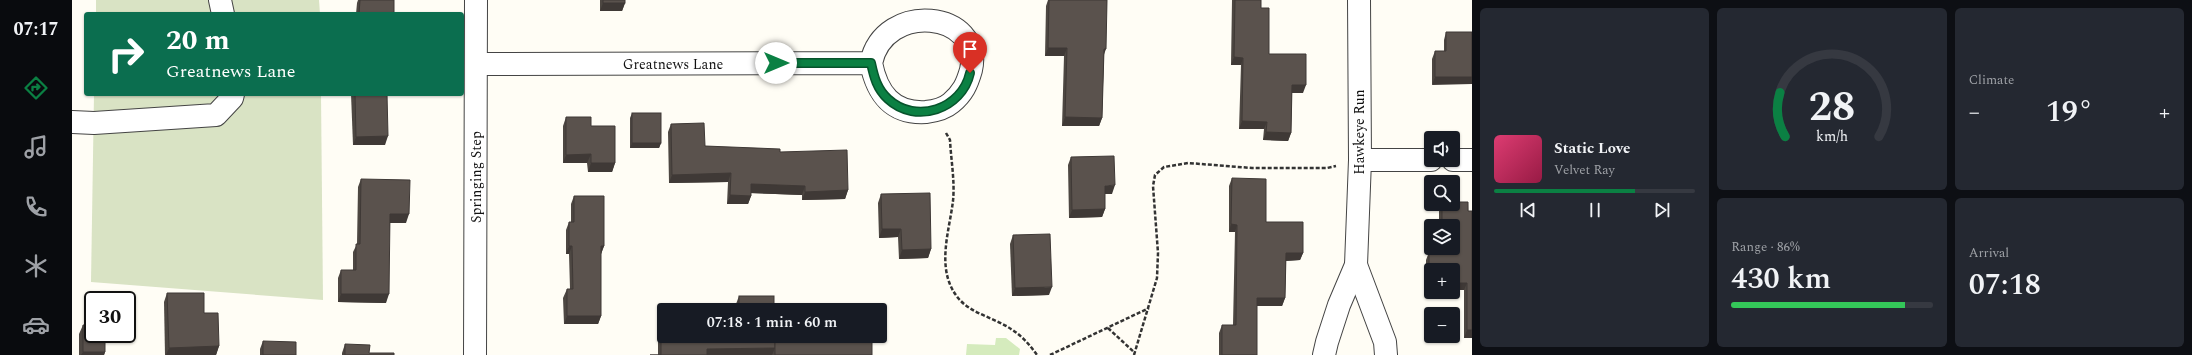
<!DOCTYPE html>
<html lang="en">
<head>
<meta charset="utf-8">
<style>
	body { margin:0; font-family:Spectral,serif; background:#242831; color:#f1f3f6; height:100vh; display:flex; flex-direction:column; font-size:15px; white-space:nowrap }
	* { box-sizing:border-box; margin:0 }
	p { font-size:13px; color:#9ea1a6 }
	.icon { flex:none; width:22px; height:22px; fill:none; stroke:currentColor; stroke-width:2; stroke-linecap:round; stroke-linejoin:round }
	.map { position:relative; flex:1; overflow:hidden }
	.side { display:flex; flex-direction:column; gap:8px; padding:8px; background:#0d0f14; width:720px }
	.side>* { flex:none }
	.guide { position:absolute; left:12px; top:12px; width:380px; height:84px; border-radius:4px; box-shadow:0 1px 3px #0004; background:#0b6e4f; color:#fff; overflow:hidden }
	.fabs { position:absolute; left:1352px; top:131px; display:grid; gap:8px }
	.fabs a { display:grid; place-items:center; width:36px; height:36px; border-radius:4px; background:#171b24; box-shadow:0 1px 3px #0004; font-size:20px }
	.speed { position:absolute; left:12px; top:291px; display:flex; gap:8px; font-size:20px; font-weight:700; text-align:center }
	.speed>* { display:grid; place-content:center; width:52px; height:52px; border-radius:50%; background:#171b24; box-shadow:0 1px 3px #0004; line-height:1 }
	.speed .limit { border:2px solid #111; border-radius:6px; background:#fff; color:#111 }
	.pin { position:absolute; display:grid; place-items:center; width:34px; height:34px; color:#fff; margin:-41px -17px; border-radius:50% 50% 50% 0; rotate:-45deg; box-shadow:0 0 4px #0007 }
	.pin .icon { rotate:45deg }
	.me { position:absolute; width:44px; margin:-22px; rotate:90deg; stroke-linejoin:round; filter:drop-shadow(0 0 3px #0008) }
	.turn { display:flex; align-items:center; gap:14px; height:84px; padding:0 16px; font-size:18px }
	.turn .icon { width:52px; height:52px; stroke-width:2.5 }
	.turn b { display:block; font-size:28px; line-height:34px }
	.big { font-size:30px; font-weight:600; line-height:1.1 }
	.side .widget { flex:1; display:flex; flex-direction:column; justify-content:center; gap:6px; min-width:0; padding:0 14px; border-radius:6px; background:#242831 }
	.side .dial { align-items:center; gap:0 }
	.dial svg { height:104px; overflow:visible; fill:none; stroke:#363941; stroke-width:7; stroke-linecap:round; text-anchor:middle }
	.dial text { fill:#f1f3f6; stroke:none }
	.song { display:flex; align-items:center; gap:12px }
	.cover { width:48px; height:48px; border-radius:6px; background:linear-gradient(135deg,hsl(340 70% 55%),hsl(340 70% 35%)) }
	.played { height:4px; border-radius:2px; background:linear-gradient(90deg,#0b8043 70%,#363941 70%) }
	.keys { display:flex; justify-content:space-around; direction:ltr }
	.heat { display:flex; justify-content:space-between; align-items:center; font-size:22px; direction:ltr }
	.charge { height:6px; border-radius:3px; background:linear-gradient(90deg,#34c759 86%,#363941 0) }
	.side .tiles { flex:1; display:grid; gap:8px; grid-template-columns:repeat(3,1fr) }
	.widget:first-child { grid-row:span 2 }
	.trip { position:absolute; left:585px; top:303px; width:230px; height:40px; border-radius:4px; background:#171b24; box-shadow:0 1px 3px #0004; font-weight:600; line-height:40px; text-align:center }
	main { display:flex; flex:1; min-height:0 }
	.dock { display:flex; flex-direction:column; width:72px; justify-content:space-around; align-items:center; background:#090b0e; color:#9ea1a6 }
	.dock .icon { width:28px; height:28px }
	.dock .active { color:#0b8043 }
	.dock b { font-size:18px; color:#f1f3f6 }
	.map>svg:first-child { display:block }
	.green { fill:#d5ebbd }
	.cemetery { fill:#d9e3c4 }
	.lines { fill:none; stroke-linecap:round; stroke-linejoin:round }
	.minor-casing { stroke:#444; stroke-width:24 }
	.path { stroke:#333; stroke-width:2.5; stroke-dasharray:4 2; stroke-linecap:butt }
	.minor { stroke:#fff; stroke-width:22 }
	.wall { fill:#4d4742 }
	.shaded-wall { fill:#3f3936 }
	.building { fill:#5a524d; stroke:#3f3936 }
	.route-casing { stroke:#07532c; stroke-width:10 }
	.route { stroke:#0b8043; stroke-width:7 }
	.labels { text-anchor:middle; stroke-width:4; stroke-linejoin:round; paint-order:stroke }
	.street-label { font-size:14px; fill:#111; stroke:#fff }
</style>
</head>
<body>
<main>
<nav class="dock">
<b>07:17</b>
<svg class="icon active" aria-label="directions" viewBox="0 0 24 24"><path d="M12 3l9 9-9 9-9-9zM9 14v-3h6M13 9l2 2-2 2"/></svg>
<svg class="icon" aria-label="music" viewBox="0 0 24 24"><path d="M9 18V5l10-2v13"/><circle cx="6" cy="18" r="3"/><circle cx="16" cy="16" r="3"/></svg>
<svg class="icon" aria-label="phone" viewBox="0 0 24 24"><path d="M5 4h4l2 5-3 2q2 4 5 5l2-3 5 2v4C11 20 4 13 5 4z"/></svg>
<svg class="icon" aria-label="climate" viewBox="0 0 24 24"><path d="M12 3v18M4 7l16 10M4 17L20 7"/></svg>
<svg class="icon" aria-label="car" viewBox="0 0 24 24"><path d="M5 17H2v-5l4-1 3-4h7l3 4 3 1v5h-3M9 17h6M6 11h13"/><circle cx="7" cy="17" r="2"/><circle cx="17" cy="17" r="2"/></svg>
</nav>
<div class="map">
<svg width="1400" height="355" viewBox="0 0 1400 355">
	<rect width="100%" height="100%" fill="#fffdf5"/>
	<!-- green -->
	<path class="green" d="M 924,338 L 934,338 L 948,349 L 947,355 L 894,355 L 895,344 L 923,345 Z"/>
	<!-- cemetery -->
	<g class="cemetery">
		<path d="M 24,0 L 247,0 L 248,14 L 24,14 Z"/>
		<path d="M 22,94 L 249,94 L 251,300 L 19,282 Z"/>
	</g>
	<g class="lines">
		<defs>
			<g id="minor">
				<path d="M 148,0 L 151,14"/>
				<path d="M 404,64 L 799,63 C 805,93 820,114 854,112 C 863,111 872,109 879,103 C 891,93 895,84 899,70 C 912,11 812,0 799,63"/>
				<path d="M 0,122 L 22,123 L 144,115 L 160,98 L 161,94"/>
				<path d="M 1288,160 L 1359,160"/>
				<path d="M 1381,160 L 1400,160"/>
				<path d="M 1284,265 L 1313,342 L 1314,355"/>
				<path d="M 403,355 L 404,0"/>
				<path d="M 1252,355 L 1255,342 L 1267,305 L 1284,265 L 1288,160 L 1287,0"/>
			</g>
		</defs>
		<!-- minor casing -->
		<use href="#minor" class="minor-casing"/>
		<!-- path -->
		<g class="path">
			<path d="M 874,133 L 878,140 C 879,160 883,181 881,201 C 877,233 863,271 887,299 C 900,314 923,318 939,329 C 950,336 958,345 965,355"/>
			<path d="M 1036,328 L 1063,353"/>
			<path d="M 978,355 L 1077,308"/>
			<path d="M 1062,355 L 1085,278 L 1086,253 L 1081,186 L 1083,175 L 1092,167 L 1116,163 L 1180,168 L 1255,168 L 1264,166"/>
		</g>
		<!-- minor -->
		<use href="#minor" class="minor"/>
	</g>
	<!-- wall -->
	<g class="wall">
		<path d="M 286,0 L 322,0 L 322,14 L 284,14 L 285,3 Z"/>
		<path d="M 528,0 L 553,0 L 553,3 L 550,11 L 528,11 Z"/>
		<path d="M 976,0 L 1035,0 L 1032,56 L 1030,118 L 1027,126 L 990,126 L 992,56 L 973,56 L 974,6 Z"/>
		<path d="M 1160,0 L 1189,0 L 1189,8 L 1197,54 L 1231,93 L 1220,93 L 1219,133 L 1216,141 L 1191,140 L 1192,129 L 1167,129 L 1169,65 L 1159,65 Z"/>
		<path d="M 1374,32 L 1400,32 L 1360,85 L 1360,59 L 1363,51 L 1372,51 L 1372,40 Z"/>
		<path d="M 279,94 L 315,94 L 313,145 L 281,145 Z"/>
		<path d="M 560,113 L 589,143 L 587,148 L 558,148 L 558,118 Z"/>
		<path d="M 494,117 L 519,126 L 543,163 L 540,172 L 516,172 L 515,163 L 491,163 L 491,126 Z"/>
		<path d="M 599,124 L 633,146 L 708,152 L 776,190 L 773,199 L 730,200 L 730,195 L 679,193 L 679,196 L 676,204 L 655,204 L 656,182 L 597,183 L 596,132 Z"/>
		<path d="M 999,157 L 1040,194 L 1033,194 L 1033,209 L 1030,217 L 997,218 L 996,165 Z"/>
		<path d="M 1160,178 L 1194,222 L 1231,253 L 1228,260 L 1214,261 L 1213,298 L 1210,306 L 1185,306 L 1185,355 L 1147,355 L 1147,333 L 1150,325 L 1161,325 L 1163,232 L 1157,232 L 1157,186 Z"/>
		<path d="M 289,179 L 334,223 L 318,223 L 314,303 L 266,302 L 266,278 L 269,270 L 281,270 L 281,252 L 285,244 L 286,187 Z"/>
		<path d="M 809,194 L 859,249 L 856,258 L 827,259 L 826,237 L 807,238 L 806,203 Z"/>
		<path d="M 502,196 L 532,246 L 529,254 L 529,316 L 526,324 L 492,324 L 491,298 L 495,289 L 498,289 L 497,254 L 494,254 L 494,230 L 497,222 L 499,222 L 499,204 Z"/>
		<path d="M 1396,202 L 1400,338 L 1392,338 L 1392,290 L 1381,290 L 1381,270 L 1359,291 L 1354,291 L 1354,260 L 1357,252 L 1367,252 L 1367,248 L 1381,248 L 1381,226 L 1367,226 L 1367,210 L 1369,204 L 1381,204 Z"/>
		<path d="M 941,235 L 977,295 L 940,296 L 938,244 Z"/>
		<path d="M 95,293 L 132,313 L 147,346 L 144,355 L 93,355 L 92,302 Z"/>
		<path d="M 667,296 L 702,310 L 664,310 L 664,304 Z"/>
		<path d="M 21,300 L 21,334 L 54,334 L 53,337 L 33,336 L 33,352 L 32,355 L 7,355 L 7,334 L 11,325 L 18,325 L 18,308 Z"/>
		<path d="M 589,329 L 800,355 L 700,355 L 700,354 L 700,355 L 578,355 L 586,355 L 586,337 Z"/>
		<path d="M 191,341 L 224,355 L 188,355 L 188,349 Z"/>
		<path d="M 273,344 L 297,353 L 322,355 L 270,355 L 270,353 Z"/>
	</g>
	<!-- shaded-wall -->
	<g class="shaded-wall">
		<path d="M 531,3 L 553,3 L 550,11 L 528,11 Z"/>
		<path d="M 976,48 L 995,48 L 992,56 L 973,56 Z"/>
		<path d="M 1032,49 L 1034,49 L 1031,57 Z"/>
		<path d="M 1162,57 L 1171,58 L 1169,65 L 1159,65 Z"/>
		<path d="M 1363,77 L 1400,77 L 1400,84 L 1360,85 Z"/>
		<path d="M 1220,85 L 1234,85 L 1231,93 L 1217,93 Z"/>
		<path d="M 993,117 L 1030,118 L 1027,126 L 990,126 Z"/>
		<path d="M 1170,121 L 1195,122 L 1192,129 L 1167,129 Z"/>
		<path d="M 1194,132 L 1219,133 L 1216,141 L 1191,140 Z"/>
		<path d="M 316,136 L 313,145 L 281,145 L 284,137 Z"/>
		<path d="M 560,143 L 589,143 L 587,148 L 558,148 Z"/>
		<path d="M 519,154 L 515,163 L 491,163 L 494,155 Z"/>
		<path d="M 519,163 L 543,163 L 540,172 L 516,172 Z"/>
		<path d="M 659,173 L 656,182 L 597,183 L 600,175 Z"/>
		<path d="M 679,184 L 733,186 L 730,195 L 676,193 Z"/>
		<path d="M 1043,185 L 1040,194 L 1030,194 L 1033,186 Z"/>
		<path d="M 776,190 L 773,199 L 730,200 L 733,192 Z"/>
		<path d="M 658,195 L 679,196 L 676,204 L 655,204 Z"/>
		<path d="M 1033,209 L 1030,217 L 997,218 L 1000,210 Z"/>
		<path d="M 318,214 L 337,214 L 334,223 L 315,223 Z"/>
		<path d="M 1159,224 L 1165,225 L 1163,232 L 1157,232 Z"/>
		<path d="M 810,229 L 829,229 L 826,237 L 807,238 Z"/>
		<path d="M 497,246 L 500,246 L 497,254 L 494,254 Z"/>
		<path d="M 529,246 L 532,246 L 529,254 Z"/>
		<path d="M 859,249 L 856,258 L 827,259 L 830,250 Z"/>
		<path d="M 1214,253 L 1231,253 L 1228,260 L 1211,261 Z"/>
		<path d="M 1357,283 L 1359,283 L 1359,291 L 1354,291 Z"/>
		<path d="M 1381,283 L 1395,283 L 1392,290 L 1381,290 Z"/>
		<path d="M 980,287 L 977,295 L 940,296 L 943,288 Z"/>
		<path d="M 269,294 L 317,294 L 314,303 L 266,302 Z"/>
		<path d="M 1185,298 L 1213,298 L 1210,306 L 1182,306 Z"/>
		<path d="M 495,316 L 529,316 L 526,324 L 492,324 Z"/>
		<path d="M 1395,330 L 1400,330 L 1400,338 L 1392,338 Z"/>
		<path d="M 31,334 L 54,334 L 53,337 L 30,336 Z"/>
		<path d="M 147,346 L 144,355 L 94,355 L 97,348 Z"/>
		<path d="M 703,348 L 700,355 L 633,355 L 635,349 Z"/>
		<path d="M 11,352 L 33,352 L 32,355 L 9,355 Z"/>
	</g>
	<!-- building -->
	<g class="building">
		<path d="M 288,0 L 322,0 L 322,14 L 287,14 Z"/>
		<rect x="531" y="0" width="22" height="3"/>
		<path d="M 977,0 L 1035,0 L 1034,49 L 1032,49 L 1030,118 L 993,117 L 995,48 L 976,48 Z"/>
		<path d="M 1163,0 L 1189,0 L 1189,8 L 1197,8 L 1197,54 L 1234,54 L 1234,85 L 1220,85 L 1219,133 L 1194,132 L 1195,122 L 1170,121 L 1171,58 L 1162,57 Z"/>
		<path d="M 1374,32 L 1400,32 L 1400,77 L 1363,77 L 1363,51 L 1374,51 Z"/>
		<path d="M 283,94 L 315,94 L 316,136 L 284,137 Z"/>
		<rect x="560" y="113" width="29" height="30"/>
		<path d="M 494,117 L 519,117 L 519,126 L 543,126 L 543,163 L 519,163 L 519,154 L 494,155 Z"/>
		<path d="M 632,123 L 633,146 L 708,149 L 708,152 L 775,150 L 776,190 L 733,192 L 733,186 L 679,184 L 679,196 L 658,195 L 659,173 L 600,175 L 599,124 Z"/>
		<path d="M 1042,156 L 1043,185 L 1033,186 L 1033,209 L 1000,210 L 999,157 Z"/>
		<path d="M 1160,178 L 1194,179 L 1194,222 L 1231,222 L 1231,253 L 1214,253 L 1213,298 L 1185,298 L 1185,355 L 1150,355 L 1150,325 L 1164,325 L 1165,225 L 1159,224 Z"/>
		<path d="M 289,179 L 338,180 L 337,214 L 318,214 L 317,294 L 269,294 L 269,270 L 284,270 L 284,244 L 288,244 Z"/>
		<path d="M 858,193 L 859,249 L 830,250 L 829,229 L 810,229 L 809,194 Z"/>
		<path d="M 502,196 L 532,196 L 532,246 L 529,246 L 529,316 L 495,316 L 495,289 L 501,289 L 500,246 L 497,246 L 497,222 L 502,222 Z"/>
		<path d="M 1381,202 L 1396,202 L 1396,211 L 1400,211 L 1400,330 L 1395,330 L 1395,283 L 1381,283 L 1381,270 L 1359,270 L 1359,283 L 1357,283 L 1357,252 L 1370,252 L 1370,248 L 1381,248 L 1381,226 L 1370,226 L 1370,204 L 1381,204 Z"/>
		<path d="M 978,234 L 980,287 L 943,288 L 941,235 Z"/>
		<path d="M 95,293 L 132,293 L 132,313 L 146,313 L 147,346 L 97,348 Z"/>
		<rect x="667" y="296" width="35" height="14"/>
		<rect x="55" y="300" width="1" height="28"/>
		<path d="M 21,301 L 21,334 L 33,334 L 33,352 L 11,352 L 11,325 L 21,325 Z"/>
		<path d="M 589,329 L 592,329 L 592,336 L 703,336 L 703,348 L 635,349 L 635,355 L 578,355 L 589,355 Z"/>
		<rect x="703" y="336" width="97" height="19"/>
		<path d="M 191,341 L 224,342 L 224,355 L 191,355 Z"/>
		<path d="M 273,344 L 298,345 L 297,353 L 322,353 L 322,355 L 273,355 Z"/>
	</g>
	<g class="lines">
		<defs>
			<path id="route" d="M 704,63 L 799,63 C 802,77 805,89 816,99 C 844,125 890,109 898,73"/>
		</defs>
		<!-- route casing -->
		<use href="#route" class="route-casing"/>
		<!-- route -->
		<use href="#route" class="route"/>
	</g>
	<g class="labels">
		<!-- street labels -->
		<g class="street-label">
			<text x="601" y="69">Greatnews Lane</text>
			<text transform="translate(1287 132) rotate(-90)" y="5">Hawkeye Run</text>
			<text transform="translate(404 177) rotate(-90)" y="5">Springing Step</text>
		</g>
	</g>
</svg>
<div class="fabs">
<a><svg class="icon" aria-label="sound" viewBox="0 0 24 24"><path d="M4 9h4l5-4v14l-5-4H4zM17 9q2 3 0 6"/></svg></a>
<a><svg class="icon" aria-label="search" viewBox="0 0 24 24"><circle cx="10" cy="10" r="6"/><path d="M15 15l6 6"/></svg></a>
<a><svg class="icon" aria-label="layers" viewBox="0 0 24 24"><path d="M12 4l9 5-9 5-9-5zM3 14l9 5 9-5"/></svg></a>
<a>+</a>
<a>−</a>
</div>
<div class="speed"><div class="limit">30</div></div>
<div class="pin" style="left:898px;top:73px;background:#d93025"><svg class="icon" aria-label="arrive" viewBox="0 0 24 24"><path d="M6 21V4h12l-3 4 3 4H6"/></svg></div>
<svg class="me" style="left:704px;top:63px" viewBox="-20 -20 40 40"><circle r="19" fill="#fff"/><path d="M0-13L10 11 0 6-10 11z" fill="#0b8043"/></svg>
<div class="trip">07:18 · 1 min · 60 m</div>
<div class="guide">
<div class="turn"><svg class="icon" aria-label="right" viewBox="0 0 24 24"><path d="M7 20v-9h11M14 6l5 5-5 5"/></svg><div><b>20 m</b>Greatnews Lane</div></div>
</div>
</div>
<section class="side">
<div class="tiles">
<div class="widget">
<div class="song"><i class="cover"></i><div><b>Static Love</b><p>Velvet Ray</p></div></div>
<div class="played"></div>
<div class="keys"><svg class="icon" aria-label="previous" viewBox="0 0 24 24"><path d="M18 5L8 12l10 7zM5 5v14"/></svg><svg class="icon" aria-label="pause" viewBox="0 0 24 24"><path d="M8 5v14M16 5v14"/></svg><svg class="icon" aria-label="next" viewBox="0 0 24 24"><path d="M6 5l10 7-10 7zM19 5v14"/></svg></div>
</div>
<div class="widget dial"><svg viewBox="0 0 100 80">
<path d="M14 69A42 42 0 1 1 86 69"/>
<path d="M14 69A42 42 0 0 1 10 35" stroke="#0b8043"/>
<text x="50" y="56" font-size="32" font-weight="700">28</text>
<text x="50" y="72" font-size="11">km/h</text>
</svg></div>
<div class="widget"><p>Climate</p>
<div class="heat"><a>−</a><b class="big">19°</b><a>+</a></div>
</div>
<div class="widget"><p>Range · 86%</p><b class="big">430 km</b><div class="charge"></div></div>
<div class="widget"><p>Arrival</p><b class="big">07:18</b></div>
</div>
</section>
</main>
</body>
</html>
